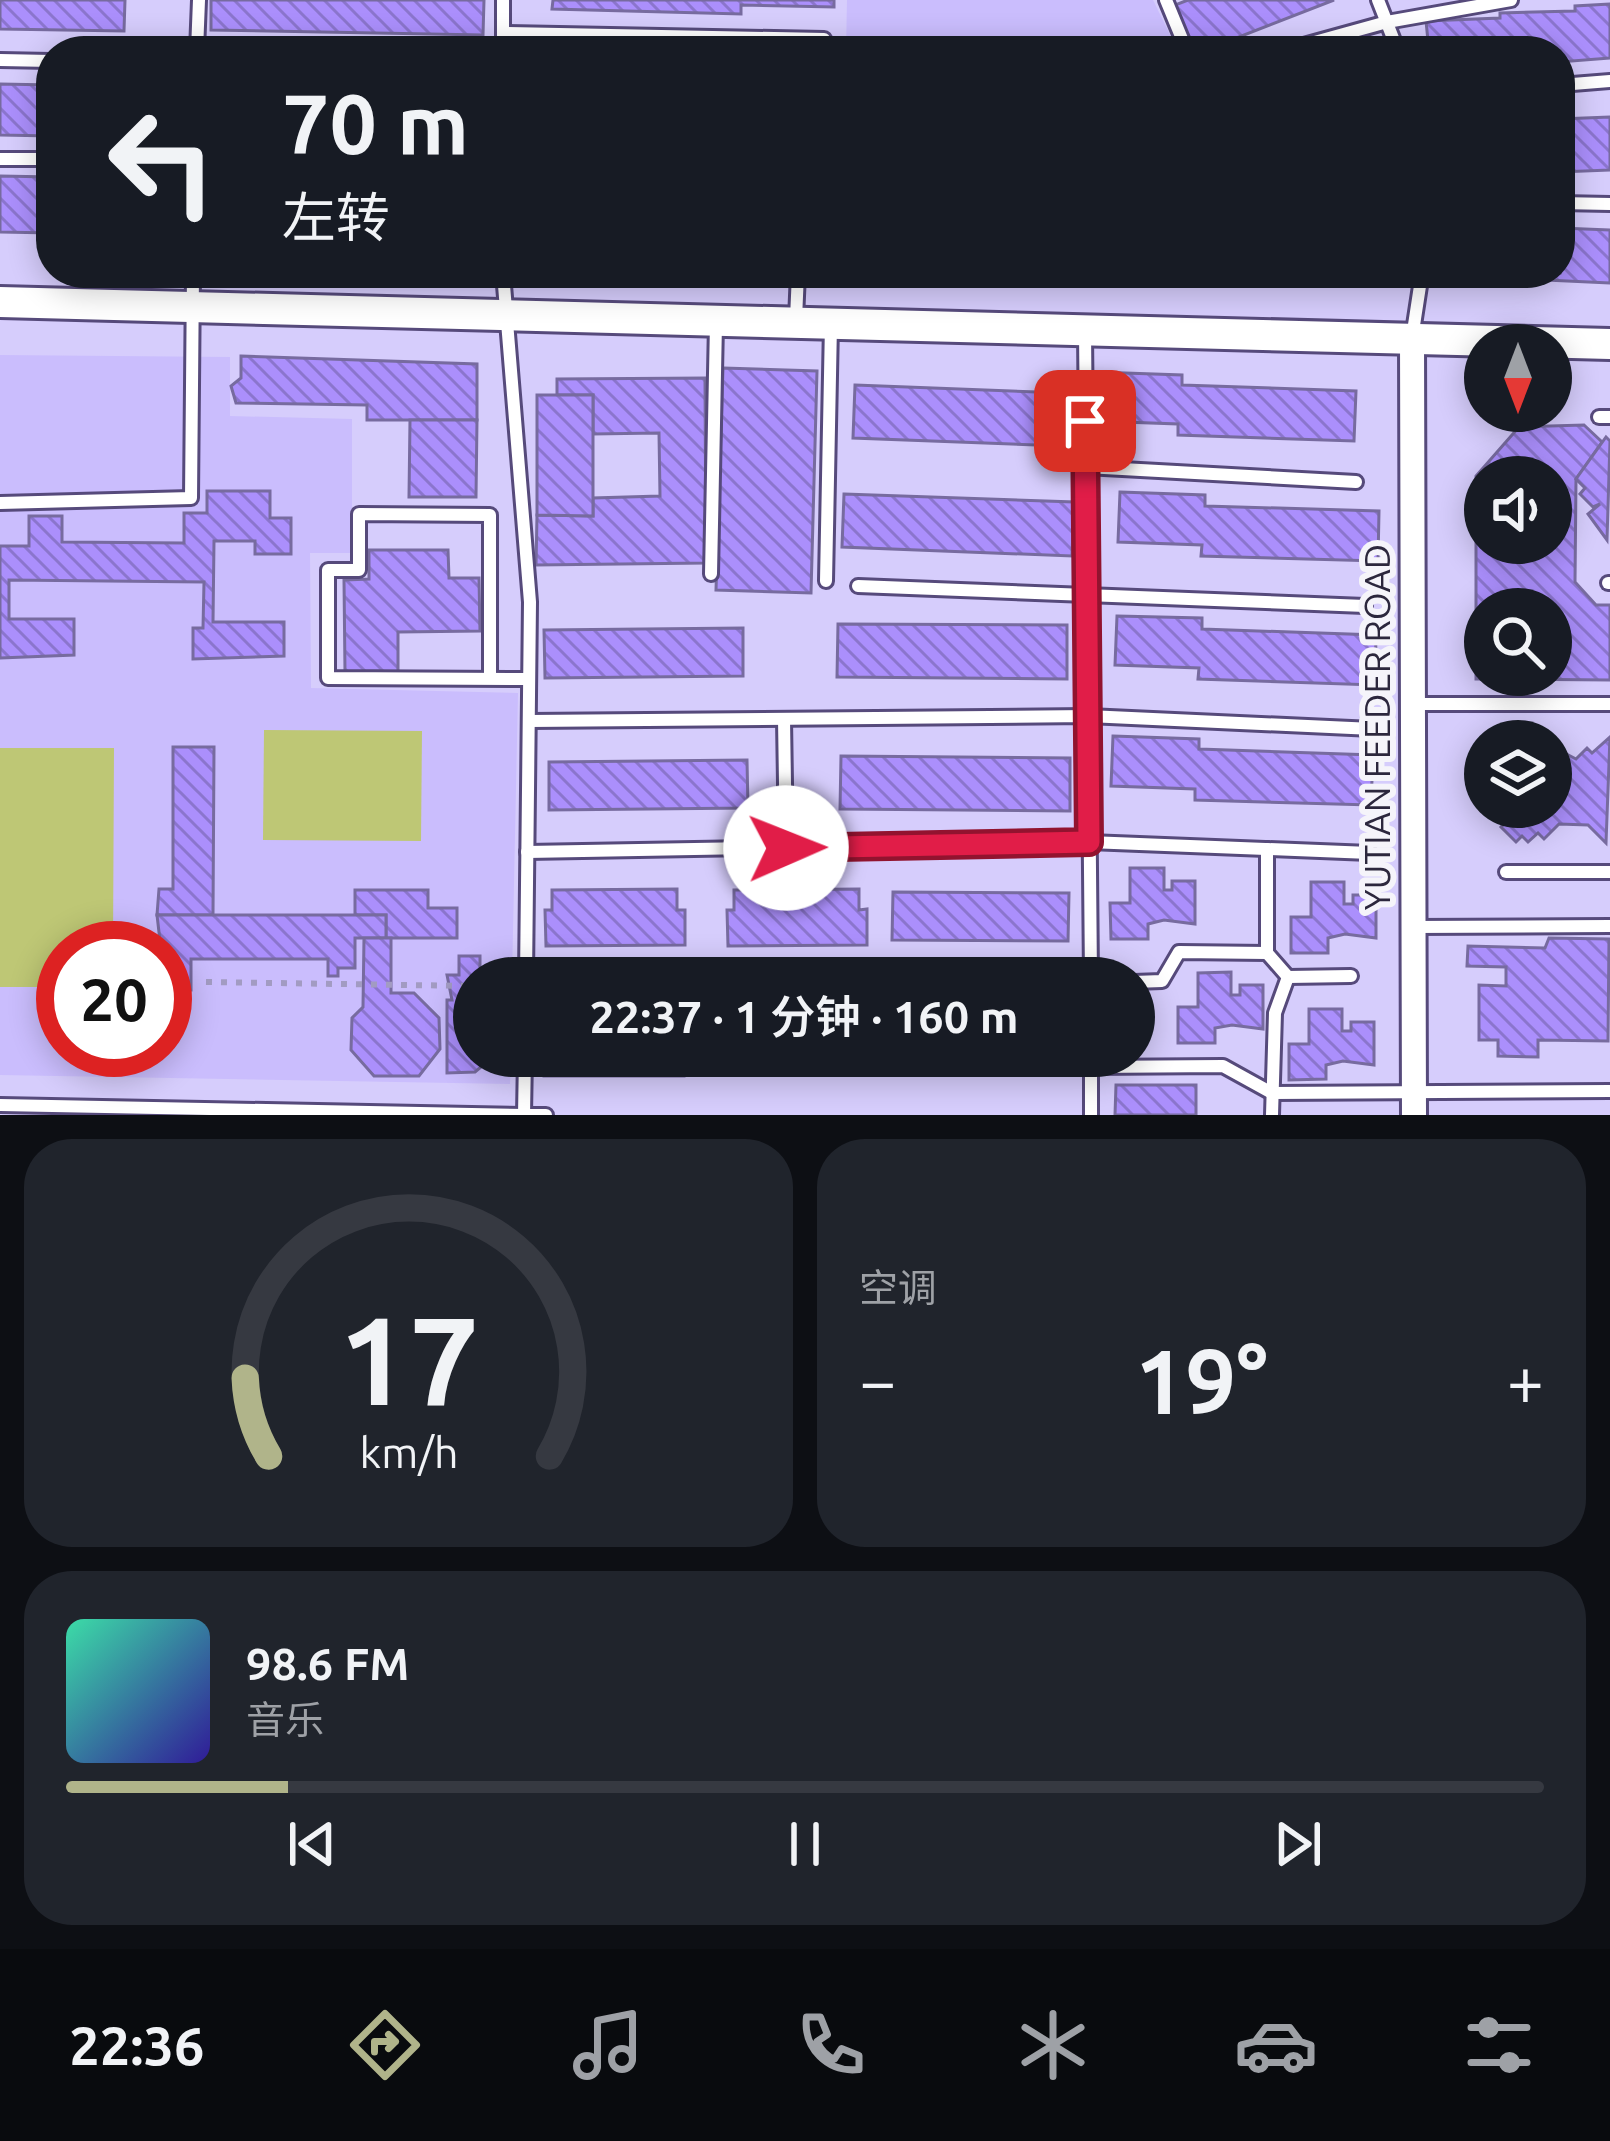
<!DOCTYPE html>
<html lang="zh">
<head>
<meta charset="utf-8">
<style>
	body { margin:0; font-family:Ubuntu,"Noto Sans SC",sans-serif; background:#20242c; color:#f1f3f6; height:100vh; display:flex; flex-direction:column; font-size:45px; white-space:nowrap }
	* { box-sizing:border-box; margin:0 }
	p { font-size:39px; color:#9ea1a6 }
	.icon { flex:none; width:66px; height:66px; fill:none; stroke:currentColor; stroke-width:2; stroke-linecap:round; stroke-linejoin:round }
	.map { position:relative; height:1115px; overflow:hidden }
	.details { display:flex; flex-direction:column; gap:24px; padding:24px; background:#0d0f14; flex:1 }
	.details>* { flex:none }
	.hud { position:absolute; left:36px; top:36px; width:1539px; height:252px; border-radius:48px; box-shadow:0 6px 30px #0003; background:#171b24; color:#f1f3f6; overflow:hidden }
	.needle { width:78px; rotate:180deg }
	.fabs { position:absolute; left:1464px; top:324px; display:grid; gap:24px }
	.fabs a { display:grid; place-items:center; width:108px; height:108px; border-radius:50%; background:#171b24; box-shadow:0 6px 30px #0003; font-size:60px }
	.speed { position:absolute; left:36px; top:921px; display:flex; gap:24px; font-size:60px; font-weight:700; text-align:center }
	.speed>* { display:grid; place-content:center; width:156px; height:156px; border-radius:50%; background:#171b24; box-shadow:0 6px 30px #0003; line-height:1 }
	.speed .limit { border:18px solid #d22; background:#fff; color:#111 }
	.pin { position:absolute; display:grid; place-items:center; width:102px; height:102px; color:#fff; margin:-51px; border-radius:24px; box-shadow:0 6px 18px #0006 }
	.me { position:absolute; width:132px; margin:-66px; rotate:89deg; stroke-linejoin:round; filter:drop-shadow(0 0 9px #0008) }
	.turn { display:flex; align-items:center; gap:42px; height:252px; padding:0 48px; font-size:54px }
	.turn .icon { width:156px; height:156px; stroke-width:2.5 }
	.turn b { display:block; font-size:84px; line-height:102px }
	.big { font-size:90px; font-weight:600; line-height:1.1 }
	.details .widget { flex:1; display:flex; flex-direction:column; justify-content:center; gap:18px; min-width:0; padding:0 42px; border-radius:48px; background:#20242c }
	.details .dial { align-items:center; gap:0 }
	.dial svg { height:312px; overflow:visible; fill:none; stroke:#363941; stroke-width:7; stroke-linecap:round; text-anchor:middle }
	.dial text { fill:#f1f3f6; stroke:none }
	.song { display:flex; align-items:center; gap:36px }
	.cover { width:144px; height:144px; border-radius:18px; background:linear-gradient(135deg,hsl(160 70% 55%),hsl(250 70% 35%)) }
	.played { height:12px; border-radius:6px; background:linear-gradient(90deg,#b0b48a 15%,#363941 15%) }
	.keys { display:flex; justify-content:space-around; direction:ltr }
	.heat { display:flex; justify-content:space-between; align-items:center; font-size:66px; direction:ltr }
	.details .tiles { flex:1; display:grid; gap:24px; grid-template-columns:1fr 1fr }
	.widget:last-child { grid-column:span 2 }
	.trip { position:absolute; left:453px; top:957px; width:702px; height:120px; border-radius:60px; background:#171b24; box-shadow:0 6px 30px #0003; font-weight:600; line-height:120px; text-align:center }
	.tabs { display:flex; height:192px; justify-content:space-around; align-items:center; background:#090b0e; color:#9ea1a6 }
	.tabs .icon { width:84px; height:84px }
	.tabs .active { color:#b0b48a }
	.tabs b { font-size:54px; color:#f1f3f6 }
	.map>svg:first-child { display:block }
	.built { fill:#cabdfd; fill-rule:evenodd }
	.grass { fill:#bec775 }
	.building { fill:url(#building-back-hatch); stroke:#776b9f; stroke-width:3; fill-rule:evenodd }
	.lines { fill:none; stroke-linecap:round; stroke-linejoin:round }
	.service-casing { stroke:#564a7b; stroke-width:18 }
	.minor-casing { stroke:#564a7b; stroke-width:30 }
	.tertiary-casing { stroke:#564a7b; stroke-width:36 }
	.path { stroke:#a29bc2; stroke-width:6; stroke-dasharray:6 9; stroke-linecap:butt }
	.service { stroke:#fff; stroke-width:12 }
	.minor { stroke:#fff; stroke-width:24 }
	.tertiary { stroke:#fff; stroke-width:30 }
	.route-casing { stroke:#92132f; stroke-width:30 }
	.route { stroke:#e11d48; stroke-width:21 }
	.labels { text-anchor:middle; stroke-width:12; stroke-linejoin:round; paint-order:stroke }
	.street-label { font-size:36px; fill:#2c273d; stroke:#f5f4fa }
</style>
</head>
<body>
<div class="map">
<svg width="1610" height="1115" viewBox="0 0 1610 1115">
	<defs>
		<pattern id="building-back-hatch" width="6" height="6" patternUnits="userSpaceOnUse" patternTransform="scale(3)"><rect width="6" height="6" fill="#ab8ffc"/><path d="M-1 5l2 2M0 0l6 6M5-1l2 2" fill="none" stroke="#8b75cd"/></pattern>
	</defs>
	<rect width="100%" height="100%" fill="#d6cdfc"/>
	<!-- built -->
	<g class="built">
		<path d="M 847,0 L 1153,0 L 1178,51 L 846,51 Z"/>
		<path d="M 0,355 L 230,357 L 230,416 L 352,419 L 352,553 L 310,553 L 311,688 L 518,693 L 512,978 L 474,978 L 474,1056 L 511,1056 L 510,1084 L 0,1075 ZM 63,948 L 165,948 L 165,1050 L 63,1050 Z"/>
	</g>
	<!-- grass -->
	<g class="grass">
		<path d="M 264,730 L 422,731 L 421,841 L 263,840 Z"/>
		<path d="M 0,748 L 114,748 L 113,948 L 63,948 L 63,987 L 0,987 Z"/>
	</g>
	<!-- building -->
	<g class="building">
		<path d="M 0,0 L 125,0 L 124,31 L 0,29 Z"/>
		<path d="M 211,0 L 484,0 L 483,35 L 211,30 Z"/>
		<path d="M 553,0 L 834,0 L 834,7 L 741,5 L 741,14 L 552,9 Z"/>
		<path d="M 1188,0 L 1334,0 L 1203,51 L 1194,51 L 1175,5 Z"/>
		<path d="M 1610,4 L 1610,58 L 1560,62 L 1560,51 L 1429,51 L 1426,21 L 1500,18 L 1500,13 L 1575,11 L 1575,6 Z"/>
		<path d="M 0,84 L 51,85 L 51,136 L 0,135 Z"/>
		<path d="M 1610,117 L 1610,170 L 1560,172 L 1560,119 Z"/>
		<path d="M 0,176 L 51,177 L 51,233 L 0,232 Z"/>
		<path d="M 1560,228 L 1610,230 L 1610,283 L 1437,275 L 1560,273 Z"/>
		<path d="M 241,356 L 477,364 L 477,420 L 367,420 L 367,405 L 236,403 L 231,386 L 241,378 Z"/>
		<path d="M 723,368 L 817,371 L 811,593 L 716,590 Z"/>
		<path d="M 1096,372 L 1182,375 L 1182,385 L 1356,391 L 1354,441 L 1178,435 L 1178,424 L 1095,421 Z"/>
		<path d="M 705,378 L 706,563 L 536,565 L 537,515 L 593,516 L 593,498 L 660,496 L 659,433 L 593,434 L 593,395 L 557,395 L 557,379 Z"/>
		<path d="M 855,385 L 1064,393 L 1062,446 L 853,438 Z"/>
		<path d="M 537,395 L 593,395 L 593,516 L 537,515 Z"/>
		<path d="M 410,420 L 477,420 L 476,497 L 409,497 Z"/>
		<path d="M 1584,425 L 1602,442 L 1576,479 L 1575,582 L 1596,605 L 1610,605 L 1610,680 L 1476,679 L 1476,476 L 1519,427 ZM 1485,477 L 1551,477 L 1551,543 L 1485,543 ZM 1485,609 L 1551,609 L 1551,675 L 1485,675 Z"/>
		<path d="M 1606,437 L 1610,441 L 1607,540 L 1588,514 L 1600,504 L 1593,507 L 1580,494 L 1585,488 L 1576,479 Z"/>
		<path d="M 207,491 L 270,491 L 270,518 L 291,518 L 291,554 L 255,554 L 255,541 L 214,541 L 213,622 L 284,622 L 284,656 L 193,659 L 193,628 L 203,628 L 204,582 L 9,580 L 9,619 L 74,619 L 74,655 L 0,658 L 0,546 L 29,546 L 29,516 L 62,516 L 62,542 L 184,543 L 184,513 L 207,513 Z"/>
		<path d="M 1120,492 L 1205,495 L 1205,506 L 1379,511 L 1378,561 L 1201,556 L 1202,545 L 1118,542 Z"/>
		<path d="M 844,494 L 1074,502 L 1072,556 L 842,547 Z"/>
		<path d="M 369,550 L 448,550 L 449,578 L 479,578 L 480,631 L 398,632 L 398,672 L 345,673 L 344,580 L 369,579 Z"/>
		<path d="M 1117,616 L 1202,618 L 1202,629 L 1376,635 L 1375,685 L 1198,679 L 1199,668 L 1115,665 Z"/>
		<path d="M 838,624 L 1067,625 L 1067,679 L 837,677 Z"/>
		<path d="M 743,628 L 743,676 L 545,678 L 544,630 Z"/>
		<path d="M 1113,736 L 1199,739 L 1199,749 L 1373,755 L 1371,805 L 1195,800 L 1195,789 L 1111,786 Z"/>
		<path d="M 1610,737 L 1606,843 L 1588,825 L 1559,824 L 1544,839 L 1538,833 L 1528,842 L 1522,836 L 1516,842 L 1501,827 L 1505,823 L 1497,815 L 1505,807 L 1551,807 L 1551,746 L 1576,759 L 1587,748 L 1592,753 Z"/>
		<path d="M 173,747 L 214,747 L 213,915 L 157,915 L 159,889 L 173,889 Z"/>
		<path d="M 841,756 L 1070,758 L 1070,811 L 840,809 Z"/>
		<path d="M 747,760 L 748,808 L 549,810 L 549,762 Z"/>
		<path d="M 1130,868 L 1164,868 L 1164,890 L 1172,890 L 1172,881 L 1195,881 L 1195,924 L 1164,920 L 1148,924 L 1148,939 L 1111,939 L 1110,903 L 1130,903 Z"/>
		<path d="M 1311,882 L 1344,882 L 1344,904 L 1353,904 L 1353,895 L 1376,895 L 1376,938 L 1345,934 L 1328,938 L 1328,953 L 1291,953 L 1291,917 L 1311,917 Z"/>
		<path d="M 677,889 L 677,910 L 685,910 L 685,945 L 546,946 L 545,910 L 552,910 L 552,890 Z"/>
		<path d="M 859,889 L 859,910 L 867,909 L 867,945 L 728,946 L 727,910 L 734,910 L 734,890 Z"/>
		<path d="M 355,890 L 428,890 L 428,908 L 457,908 L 457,938 L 386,938 L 386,915 L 355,915 Z"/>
		<path d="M 893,892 L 1069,893 L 1068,941 L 892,940 Z"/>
		<path d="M 157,915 L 386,915 L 386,938 L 355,938 L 355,968 L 338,968 L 338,976 L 328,976 L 328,959 L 191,959 L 191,990 L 178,990 L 178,984 L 165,984 Z"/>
		<path d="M 364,938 L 391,938 L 391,993 L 414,993 L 439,1018 L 440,1049 L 419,1076 L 374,1076 L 351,1050 L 352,1018 L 363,1007 Z"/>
		<path d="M 1549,938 L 1609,939 L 1608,1041 L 1538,1040 L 1538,1057 L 1498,1056 L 1498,1040 L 1479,1040 L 1479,985 L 1506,986 L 1506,967 L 1467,966 L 1468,946 L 1545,948 Z"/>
		<path d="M 459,956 L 480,956 L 480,978 L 474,978 L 474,1056 L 487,1056 L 487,1062 L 475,1072 L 447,1073 L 447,1000 L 452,1000 L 447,975 L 459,975 Z"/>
		<path d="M 1231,972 L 1231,995 L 1240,995 L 1240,985 L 1263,985 L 1263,1029 L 1232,1025 L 1215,1028 L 1215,1043 L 1178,1043 L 1178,1007 L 1198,1007 L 1198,973 Z"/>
		<path d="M 1309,1009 L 1342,1009 L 1342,1031 L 1351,1031 L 1351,1022 L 1374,1022 L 1374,1065 L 1343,1061 L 1326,1065 L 1326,1079 L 1289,1080 L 1289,1044 L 1309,1044 Z"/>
		<rect x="544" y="1056" width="140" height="20"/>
		<path d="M 724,1056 L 863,1056 L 864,1074 L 724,1075 Z"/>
		<path d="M 887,1056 L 1064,1056 L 1064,1066 L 887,1065 Z"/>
		<path d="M 1116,1085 L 1196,1085 L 1196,1115 L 1115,1115 Z"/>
	</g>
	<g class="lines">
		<defs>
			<g id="service">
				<path d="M 1166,0 L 1187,51"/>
				<path d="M 1378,0 L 1398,51"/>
				<path d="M 503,33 L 824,39"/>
				<path d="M 197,51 L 199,0"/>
				<path d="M 503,51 L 503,0"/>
				<path d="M 1282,51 L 1387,22 L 1511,0"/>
				<path d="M 0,60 L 51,61"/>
				<path d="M 1560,85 L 1610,81"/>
				<path d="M 0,159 L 51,159"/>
				<path d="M 1560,203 L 1610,204"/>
				<path d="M 503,273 L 530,602 L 526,978"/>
				<path d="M 796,319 L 798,273"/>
				<path d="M 1085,331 L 1091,978"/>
				<path d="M 1412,338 L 1422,273"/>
				<path d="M 1599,417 L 1610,417"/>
				<path d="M 1086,467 L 1356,482"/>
				<path d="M 0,503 L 191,498 L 193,273"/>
				<path d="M 711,574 L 716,323"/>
				<path d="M 826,581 L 831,324"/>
				<path d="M 1608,583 L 1610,583"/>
				<path d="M 858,586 L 1365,606"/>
				<path d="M 490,678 L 490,515 L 359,514 L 359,570 L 328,570 L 328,678 L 529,679"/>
				<path d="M 1414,704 L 1610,704"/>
				<path d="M 784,719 L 786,848"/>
				<path d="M 529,721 L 1088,716 L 1373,729"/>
				<path d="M 1267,849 L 1267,953"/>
				<path d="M 527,852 L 1089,842 L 1370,853"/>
				<path d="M 1506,872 L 1610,872"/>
				<path d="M 1413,927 L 1610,926"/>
				<path d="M 1134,982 L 1162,981 L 1179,952 L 1267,953 L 1288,977 L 1351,976"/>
				<path d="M 525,1056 L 524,1115 L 546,1115"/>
				<path d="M 1091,1056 L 1091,1115"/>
				<path d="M 1091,1067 L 1223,1066 L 1272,1093 L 1610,1091"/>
				<path d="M 0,1105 L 524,1115"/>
				<path d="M 1272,1115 L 1275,1013 L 1288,977"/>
			</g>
			<path id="minor" d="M 1412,339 L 1414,1115"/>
			<path id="tertiary" d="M 0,302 L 1610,344"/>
		</defs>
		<!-- service casing -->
		<use href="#service" class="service-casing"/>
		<!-- minor casing -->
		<use href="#minor" class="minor-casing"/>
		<!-- tertiary casing -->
		<use href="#tertiary" class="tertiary-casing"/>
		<!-- path -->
		<path class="path" d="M 206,982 L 474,986"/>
		<!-- service -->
		<use href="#service" class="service"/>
		<!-- minor -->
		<use href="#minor" class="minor"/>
		<!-- tertiary -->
		<use href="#tertiary" class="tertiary"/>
	</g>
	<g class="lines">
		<defs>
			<path id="route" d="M 786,848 L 1089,842 L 1085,421"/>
		</defs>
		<!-- route casing -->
		<use href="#route" class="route-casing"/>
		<!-- route -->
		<use href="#route" class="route"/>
	</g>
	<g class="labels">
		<!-- street labels -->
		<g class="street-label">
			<text transform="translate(1377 727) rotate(-90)" y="13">YUTIAN FEEDER ROAD</text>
		</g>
	</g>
</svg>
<div class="fabs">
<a><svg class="needle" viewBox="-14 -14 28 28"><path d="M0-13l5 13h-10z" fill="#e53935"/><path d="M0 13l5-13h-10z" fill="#9ea1a6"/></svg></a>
<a><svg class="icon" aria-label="sound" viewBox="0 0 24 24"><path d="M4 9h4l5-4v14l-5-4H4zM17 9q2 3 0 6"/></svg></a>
<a><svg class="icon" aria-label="search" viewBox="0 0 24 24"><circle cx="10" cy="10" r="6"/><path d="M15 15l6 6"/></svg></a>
<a><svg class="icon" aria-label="layers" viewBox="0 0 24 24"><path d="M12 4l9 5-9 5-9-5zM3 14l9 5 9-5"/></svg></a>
</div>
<div class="speed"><div class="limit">20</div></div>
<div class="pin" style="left:1085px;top:421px;background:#d93025"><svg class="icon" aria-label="arrive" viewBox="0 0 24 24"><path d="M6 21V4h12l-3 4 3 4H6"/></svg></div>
<svg class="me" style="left:786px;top:848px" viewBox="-20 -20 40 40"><circle r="19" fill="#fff"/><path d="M0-13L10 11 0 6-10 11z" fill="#e11d48"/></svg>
<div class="trip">22:37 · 1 分钟 · 160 m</div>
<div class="hud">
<div class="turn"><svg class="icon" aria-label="left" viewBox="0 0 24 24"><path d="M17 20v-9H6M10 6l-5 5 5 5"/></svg><div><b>70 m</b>左转</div></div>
</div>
</div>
<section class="details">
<div class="tiles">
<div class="widget dial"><svg viewBox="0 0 100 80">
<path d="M14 69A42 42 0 1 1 86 69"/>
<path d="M14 69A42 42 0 0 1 8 49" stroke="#b0b48a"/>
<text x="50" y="56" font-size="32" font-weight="700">17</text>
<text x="50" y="72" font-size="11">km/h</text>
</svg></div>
<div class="widget"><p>空调</p>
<div class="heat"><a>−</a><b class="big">19°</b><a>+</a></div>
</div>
<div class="widget">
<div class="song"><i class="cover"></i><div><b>98.6 FM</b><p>音乐</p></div></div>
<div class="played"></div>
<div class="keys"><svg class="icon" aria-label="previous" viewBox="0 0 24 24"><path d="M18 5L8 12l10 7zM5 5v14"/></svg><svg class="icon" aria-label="pause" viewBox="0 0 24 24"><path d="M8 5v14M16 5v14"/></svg><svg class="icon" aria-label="next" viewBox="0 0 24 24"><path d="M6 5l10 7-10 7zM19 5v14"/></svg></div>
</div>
</div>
</section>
<nav class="tabs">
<b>22:36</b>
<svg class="icon active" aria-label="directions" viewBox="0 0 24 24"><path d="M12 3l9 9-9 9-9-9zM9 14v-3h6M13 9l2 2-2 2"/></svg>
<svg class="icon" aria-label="music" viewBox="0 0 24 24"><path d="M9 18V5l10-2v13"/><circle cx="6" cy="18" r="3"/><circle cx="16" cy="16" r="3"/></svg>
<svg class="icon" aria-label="phone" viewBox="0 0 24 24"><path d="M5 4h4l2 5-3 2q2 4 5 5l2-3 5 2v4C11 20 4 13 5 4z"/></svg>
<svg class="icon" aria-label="climate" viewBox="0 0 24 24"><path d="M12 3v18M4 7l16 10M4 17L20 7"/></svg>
<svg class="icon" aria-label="car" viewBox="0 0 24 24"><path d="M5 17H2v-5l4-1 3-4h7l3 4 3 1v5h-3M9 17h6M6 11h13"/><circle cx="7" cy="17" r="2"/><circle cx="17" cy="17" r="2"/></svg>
<svg class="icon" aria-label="filters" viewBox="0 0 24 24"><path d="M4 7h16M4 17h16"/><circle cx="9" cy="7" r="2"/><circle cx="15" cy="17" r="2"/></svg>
</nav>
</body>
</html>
